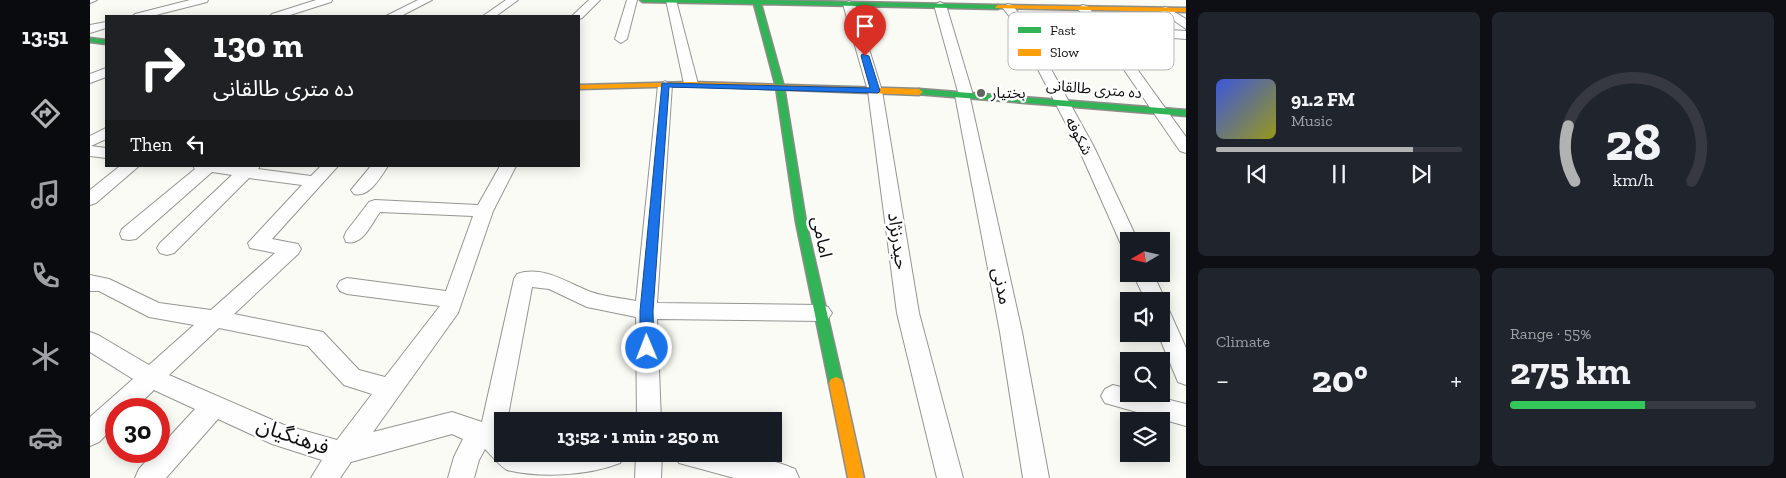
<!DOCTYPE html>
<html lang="en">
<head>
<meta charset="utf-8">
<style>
	body { margin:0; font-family:"Zilla Slab","Noto Sans Arabic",serif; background:#20242c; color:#f1f3f6; height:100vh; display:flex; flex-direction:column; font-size:19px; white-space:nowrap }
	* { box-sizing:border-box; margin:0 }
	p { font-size:16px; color:#9ea1a6 }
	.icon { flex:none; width:28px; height:28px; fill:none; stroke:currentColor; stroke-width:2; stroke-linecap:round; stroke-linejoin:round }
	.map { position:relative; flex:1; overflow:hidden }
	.panel { display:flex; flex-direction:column; gap:12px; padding:12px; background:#0d0f14; width:600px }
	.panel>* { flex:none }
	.hud { position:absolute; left:15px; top:15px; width:475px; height:152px; border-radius:0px; box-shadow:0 2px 12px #0003; background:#202124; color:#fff; overflow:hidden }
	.needle { width:32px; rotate:261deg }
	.controls { position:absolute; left:1030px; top:232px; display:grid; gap:10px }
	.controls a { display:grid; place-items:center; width:50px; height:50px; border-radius:0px; background:#171b24; box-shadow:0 2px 12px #0003; font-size:25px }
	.speed { position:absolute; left:15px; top:398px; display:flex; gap:10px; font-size:25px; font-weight:700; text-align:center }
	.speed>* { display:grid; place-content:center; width:65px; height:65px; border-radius:50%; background:#171b24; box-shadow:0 2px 12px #0003; line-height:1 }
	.speed .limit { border:8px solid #d22; background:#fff; color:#111 }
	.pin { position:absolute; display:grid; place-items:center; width:42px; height:42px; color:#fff; margin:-51px -21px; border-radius:50% 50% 50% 0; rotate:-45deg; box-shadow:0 0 5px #0007 }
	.pin .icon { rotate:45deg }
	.me { position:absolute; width:55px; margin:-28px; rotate:359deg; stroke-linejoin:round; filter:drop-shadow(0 0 4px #0008) }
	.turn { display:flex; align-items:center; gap:18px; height:105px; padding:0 25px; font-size:22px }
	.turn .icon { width:65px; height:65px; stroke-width:2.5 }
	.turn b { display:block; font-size:35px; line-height:42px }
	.then { display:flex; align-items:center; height:48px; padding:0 25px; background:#0003; gap:10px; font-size:19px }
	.big { font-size:38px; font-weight:800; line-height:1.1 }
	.panel .tile { flex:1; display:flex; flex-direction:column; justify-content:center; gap:8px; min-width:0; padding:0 18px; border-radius:8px; background:#20242c }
	.panel .dial { align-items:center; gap:0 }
	.dial svg { height:130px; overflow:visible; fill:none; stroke:#363941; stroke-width:7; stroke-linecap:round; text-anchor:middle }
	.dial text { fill:#f1f3f6; stroke:none }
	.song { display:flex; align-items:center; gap:15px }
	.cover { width:60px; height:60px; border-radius:8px; background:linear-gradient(135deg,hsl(230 70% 55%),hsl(60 70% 35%)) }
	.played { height:5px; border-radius:2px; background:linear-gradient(90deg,#b1b2b2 80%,#363941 80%) }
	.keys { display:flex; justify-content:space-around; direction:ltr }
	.heat { display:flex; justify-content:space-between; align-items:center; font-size:28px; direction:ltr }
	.charge { height:8px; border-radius:4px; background:linear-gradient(90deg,#34c759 55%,#363941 0) }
	.panel .tiles { flex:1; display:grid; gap:12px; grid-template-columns:repeat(2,1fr) }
	.trip { position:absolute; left:404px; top:412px; width:288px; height:50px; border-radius:0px; background:#171b24; box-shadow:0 2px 12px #0003; font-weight:800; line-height:50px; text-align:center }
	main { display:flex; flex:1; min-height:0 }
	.menu { display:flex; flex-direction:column; width:90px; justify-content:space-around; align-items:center; background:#090b0e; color:#9ea1a6 }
	.menu .icon { width:35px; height:35px }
	.menu .on { color:#b1b2b2 }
	.menu b { font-size:22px; color:#f1f3f6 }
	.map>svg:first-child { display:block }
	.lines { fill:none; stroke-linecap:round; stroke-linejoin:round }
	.street-casing { stroke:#959593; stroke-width:2 }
	.fast-casing { stroke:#8c8c89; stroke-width:3 }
	.slow-casing { stroke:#8c8c89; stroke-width:3 }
	.street { fill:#fefefe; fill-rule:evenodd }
	.fast { fill:#30b455; fill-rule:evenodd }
	.slow { fill:#ff9f0a; fill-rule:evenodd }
	.route { fill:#1a73e8; stroke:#114b97 }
	.poi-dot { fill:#626260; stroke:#fff; stroke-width:2 }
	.labels { text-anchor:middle; stroke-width:5; stroke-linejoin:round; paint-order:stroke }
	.far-street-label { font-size:15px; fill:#0f0f0f; stroke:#fff }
	.far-poi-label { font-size:15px; fill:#0f0f0f; stroke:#fff; text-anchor:start }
	.street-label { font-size:18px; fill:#0f0f0f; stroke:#fff }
	.near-street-label { font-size:21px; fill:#0f0f0f; stroke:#fff }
	.key { fill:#fff; stroke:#b7b7b7; stroke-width:1 }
	.key-label { font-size:14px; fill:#0f0f0f }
</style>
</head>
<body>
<main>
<nav class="menu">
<b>13:51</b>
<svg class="icon on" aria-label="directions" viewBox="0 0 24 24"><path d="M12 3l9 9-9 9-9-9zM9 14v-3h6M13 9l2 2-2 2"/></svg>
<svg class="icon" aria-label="music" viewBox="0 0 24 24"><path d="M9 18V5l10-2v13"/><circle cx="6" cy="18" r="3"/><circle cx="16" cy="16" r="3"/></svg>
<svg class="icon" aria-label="phone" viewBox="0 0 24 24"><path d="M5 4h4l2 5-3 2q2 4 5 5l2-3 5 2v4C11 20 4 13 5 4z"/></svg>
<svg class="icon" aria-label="climate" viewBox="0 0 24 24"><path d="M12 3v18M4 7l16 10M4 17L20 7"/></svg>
<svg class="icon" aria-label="car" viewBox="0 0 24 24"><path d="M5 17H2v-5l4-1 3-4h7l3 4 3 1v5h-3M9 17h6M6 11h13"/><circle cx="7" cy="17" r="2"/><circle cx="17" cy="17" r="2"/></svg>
</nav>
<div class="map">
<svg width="1096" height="478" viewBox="0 0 1096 478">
	<rect width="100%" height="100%" fill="#fbfbf5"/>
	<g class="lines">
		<defs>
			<g id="street">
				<path d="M 0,0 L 7,0 L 0,3 Z"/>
				<path d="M 100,0 L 118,0 L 117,2 L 62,16 L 43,16 L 45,14 Z"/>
				<path d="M 226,0 L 242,0 L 241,2 L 197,16 L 180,16 L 182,14 Z"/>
				<path d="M 328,0 L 342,0 L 311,16 L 296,16 Z"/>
				<path d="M 416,0 L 428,0 L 406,16 L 393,16 Z"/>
				<path d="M 499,0 L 510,0 L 492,18 L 489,19 L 489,16 L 482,16 Z"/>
				<path d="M 537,0 L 547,0 L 537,39 L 531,43 L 525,39 Z"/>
				<path d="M 576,0 L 586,0 L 608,84 L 606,87 L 596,87 L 594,84 Z"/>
				<path d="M 759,1 L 765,4 L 792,91 L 829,313 L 873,478 L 847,478 L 807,313 L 778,91 L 753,4 Z"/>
				<path d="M 850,2 L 856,5 L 883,95 L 880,98 L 932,332 L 959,478 L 933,478 L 910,332 L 865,95 L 868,92 L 844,5 Z"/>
				<path d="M 918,4 L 922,5 L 932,17 L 1001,24 L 987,8 L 993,5 L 997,6 L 1015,26 L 1096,31 L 1096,39 L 1021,33 L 1096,137 L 1096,153 L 1090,151 L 1008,32 L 936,24 L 1004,147 L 1048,241 L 1039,241 L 1039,249 L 1032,247 L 1030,242 L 988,147 L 923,21 L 912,7 Z"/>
				<path d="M 1076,7 L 1096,19 L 1096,29 L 1072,12 L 1070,10 L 1072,8 Z"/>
				<path d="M 16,22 L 16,28 L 0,33 L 0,25 Z"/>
				<path d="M 16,68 L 16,77 L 0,83 L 0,74 Z"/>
				<path d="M 575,81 L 582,85 L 567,303 L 731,305 L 738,307 L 742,313 L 738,319 L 731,321 L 567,319 L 571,421 L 547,421 L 546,317 L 497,307 L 459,289 L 442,287 L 417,421 L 412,421 L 412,454 L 534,454 L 530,463 C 497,476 450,478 417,470 C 408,464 402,456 395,449 L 389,460 L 384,478 L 358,478 L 364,457 L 373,439 L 362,434 L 261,462 L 250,478 L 221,478 L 232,460 L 182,444 L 128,419 L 76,478 L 45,478 L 49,469 L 65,451 L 69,451 L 69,448 L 105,409 L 64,390 L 44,409 L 26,409 L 26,425 L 9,442 L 0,446 L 0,417 L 43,379 L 0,352 L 0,332 L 8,335 L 59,365 L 104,325 L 59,317 L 9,291 L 0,291 L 0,275 L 19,279 L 69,303 L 121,310 L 185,253 L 160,248 L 158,243 L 212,185 L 159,178 L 84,253 L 77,255 L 70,253 L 67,248 L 70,243 L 142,175 L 122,172 L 46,239 L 39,240 L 32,239 L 30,234 L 32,229 L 105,169 L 103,166 L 170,166 L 168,169 L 221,176 L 231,166 L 248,166 L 182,239 L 208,244 L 211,249 L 208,254 L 144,314 L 233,332 L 269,370 L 295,377 L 350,306 L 257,294 L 250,291 L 247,286 L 250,281 L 257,278 L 356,291 L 383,216 L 290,212 C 281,224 273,246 256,242 L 254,237 L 256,232 L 279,202 L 285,200 L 388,205 L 410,166 L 426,166 L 403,211 L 368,313 L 283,432 L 362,412 L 392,422 L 424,279 L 427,274 C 454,265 477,283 501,292 C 515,297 532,298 546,301 L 568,85 ZM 129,328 L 218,346 L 254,385 L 282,394 L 247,440 L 194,425 L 79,375 Z"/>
				<path d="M 16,128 L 16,139 L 1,146 L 16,148 L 16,158 L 0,156 L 0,136 Z"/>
				<path d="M 30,166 L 49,166 L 6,203 L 0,205 L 0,190 Z"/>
				<path d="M 281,166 L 298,166 C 290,178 279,198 264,194 L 261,190 Z"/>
				<path d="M 1043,274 L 1063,274 L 1076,301 L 1073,306 L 1078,308 L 1096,348 L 1096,385 L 1088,382 L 1068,334 L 1071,334 L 1071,301 L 1056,301 Z"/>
				<path d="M 1023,385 L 1039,389 L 1039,394 L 1056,394 L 1096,404 L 1096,426 L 1015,403 L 1011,396 L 1015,389 Z"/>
				<path d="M 546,454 L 572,454 L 571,478 L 545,478 Z"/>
				<path d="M 585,454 C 625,451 668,453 705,469 L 709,478 L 644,478 L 589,463 Z"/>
			</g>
			<g id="fast">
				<path d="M 550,0 L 667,0 L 908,5 L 911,7 L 908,9 L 671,4 L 694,87 L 716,222 L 753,383 L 751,387 L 746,389 L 741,387 L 739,383 L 706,222 L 686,87 L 664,4 L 553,2 Z"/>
				<path d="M 0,38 L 16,40 L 16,44 L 0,42 Z"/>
				<path d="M 829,89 L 1096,110 L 1096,116 L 826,94 L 826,90 Z"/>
			</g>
			<g id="slow">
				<path d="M 908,5 L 1096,8 L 1096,12 L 906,8 L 905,7 Z"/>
				<path d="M 602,82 L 829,89 L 833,92 L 829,95 L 602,86 L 489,89 L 489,85 Z"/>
				<path d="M 746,377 L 751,379 L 753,383 L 774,478 L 758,478 L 739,383 L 741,379 Z"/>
			</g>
		</defs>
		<!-- street casing -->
		<use href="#street" class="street-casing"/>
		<!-- fast casing -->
		<use href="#fast" class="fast-casing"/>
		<!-- slow casing -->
		<use href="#slow" class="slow-casing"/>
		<!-- street -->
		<use href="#street" class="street"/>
		<!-- fast -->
		<use href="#fast" class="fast"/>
		<!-- slow -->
		<use href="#slow" class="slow"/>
	</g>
	<!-- route -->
	<path class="route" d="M 772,54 L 779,56 L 790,91 L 788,93 L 579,87 L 563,311 L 564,348 L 562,352 L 557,353 L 552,352 L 550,348 L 550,311 L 572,83 L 780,88 L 771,56 Z"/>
	<!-- markers -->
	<circle class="poi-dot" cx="891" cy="93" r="5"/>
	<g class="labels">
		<!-- far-street labels -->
		<g class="far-street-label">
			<text transform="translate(1004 89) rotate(5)" y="5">ده متری طالقانی</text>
			<text transform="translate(989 136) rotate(62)" y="5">شکوفه</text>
		</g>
		<!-- far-poi labels -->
		<g class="far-poi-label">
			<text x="901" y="98">بختیار</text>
		</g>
		<!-- street labels -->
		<g class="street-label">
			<text transform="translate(732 237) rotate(78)" y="6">امامی</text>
			<text transform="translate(808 241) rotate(82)" y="6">حیدرنژاد</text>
			<text transform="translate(912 286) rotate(78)" y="6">مدنی</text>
		</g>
		<!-- near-street labels -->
		<g class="near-street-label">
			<text transform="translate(203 436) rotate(19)" y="7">فرهنگیان</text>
		</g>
	</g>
	<!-- legend -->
	<rect x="918" y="12" width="166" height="58" rx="8" class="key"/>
	<rect x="928" y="27" width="23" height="6" fill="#30b455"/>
	<rect x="928" y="49" width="23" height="7" fill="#ff9f0a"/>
	<g class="key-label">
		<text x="960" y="35">Fast</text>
		<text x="960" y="57">Slow</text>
	</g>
</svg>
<div class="controls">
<a><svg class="needle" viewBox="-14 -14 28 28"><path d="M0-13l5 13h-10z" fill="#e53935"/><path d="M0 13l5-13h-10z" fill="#9ea1a6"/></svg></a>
<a><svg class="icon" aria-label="sound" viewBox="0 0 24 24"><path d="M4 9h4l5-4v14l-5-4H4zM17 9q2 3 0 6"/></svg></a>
<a><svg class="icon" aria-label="search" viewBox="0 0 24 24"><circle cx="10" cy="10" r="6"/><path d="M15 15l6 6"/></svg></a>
<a><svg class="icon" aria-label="layers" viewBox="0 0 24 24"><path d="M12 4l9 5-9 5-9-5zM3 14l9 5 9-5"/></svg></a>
</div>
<div class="speed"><div class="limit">30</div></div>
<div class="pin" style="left:775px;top:56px;background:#d93025"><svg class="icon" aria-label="arrive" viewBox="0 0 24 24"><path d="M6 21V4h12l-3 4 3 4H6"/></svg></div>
<svg class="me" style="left:557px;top:348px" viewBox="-20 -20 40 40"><circle r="17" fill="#1a73e8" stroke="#fff" stroke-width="3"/><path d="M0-11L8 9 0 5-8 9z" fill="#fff"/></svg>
<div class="trip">13:52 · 1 min · 250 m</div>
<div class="hud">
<div class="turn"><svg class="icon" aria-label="right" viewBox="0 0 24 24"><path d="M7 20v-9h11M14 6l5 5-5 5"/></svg><div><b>130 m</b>ده متری طالقانی</div></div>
<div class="then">Then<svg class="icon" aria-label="left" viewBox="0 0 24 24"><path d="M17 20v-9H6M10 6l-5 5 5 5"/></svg></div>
</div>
</div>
<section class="panel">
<div class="tiles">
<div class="tile">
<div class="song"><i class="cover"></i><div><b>91.2 FM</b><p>Music</p></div></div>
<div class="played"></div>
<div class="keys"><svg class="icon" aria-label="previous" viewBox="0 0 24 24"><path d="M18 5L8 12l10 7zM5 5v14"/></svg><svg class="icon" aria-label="pause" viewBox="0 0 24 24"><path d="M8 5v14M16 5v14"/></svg><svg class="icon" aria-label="next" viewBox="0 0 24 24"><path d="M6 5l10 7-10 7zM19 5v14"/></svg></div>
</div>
<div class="tile dial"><svg viewBox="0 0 100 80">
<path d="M14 69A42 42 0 1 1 86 69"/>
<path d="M14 69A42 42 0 0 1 10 35" stroke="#b1b2b2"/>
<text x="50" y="56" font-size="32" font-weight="700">28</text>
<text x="50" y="72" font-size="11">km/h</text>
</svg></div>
<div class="tile"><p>Climate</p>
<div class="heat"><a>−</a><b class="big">20°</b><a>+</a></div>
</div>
<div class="tile"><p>Range · 55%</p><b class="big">275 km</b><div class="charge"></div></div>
</div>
</section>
</main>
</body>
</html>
